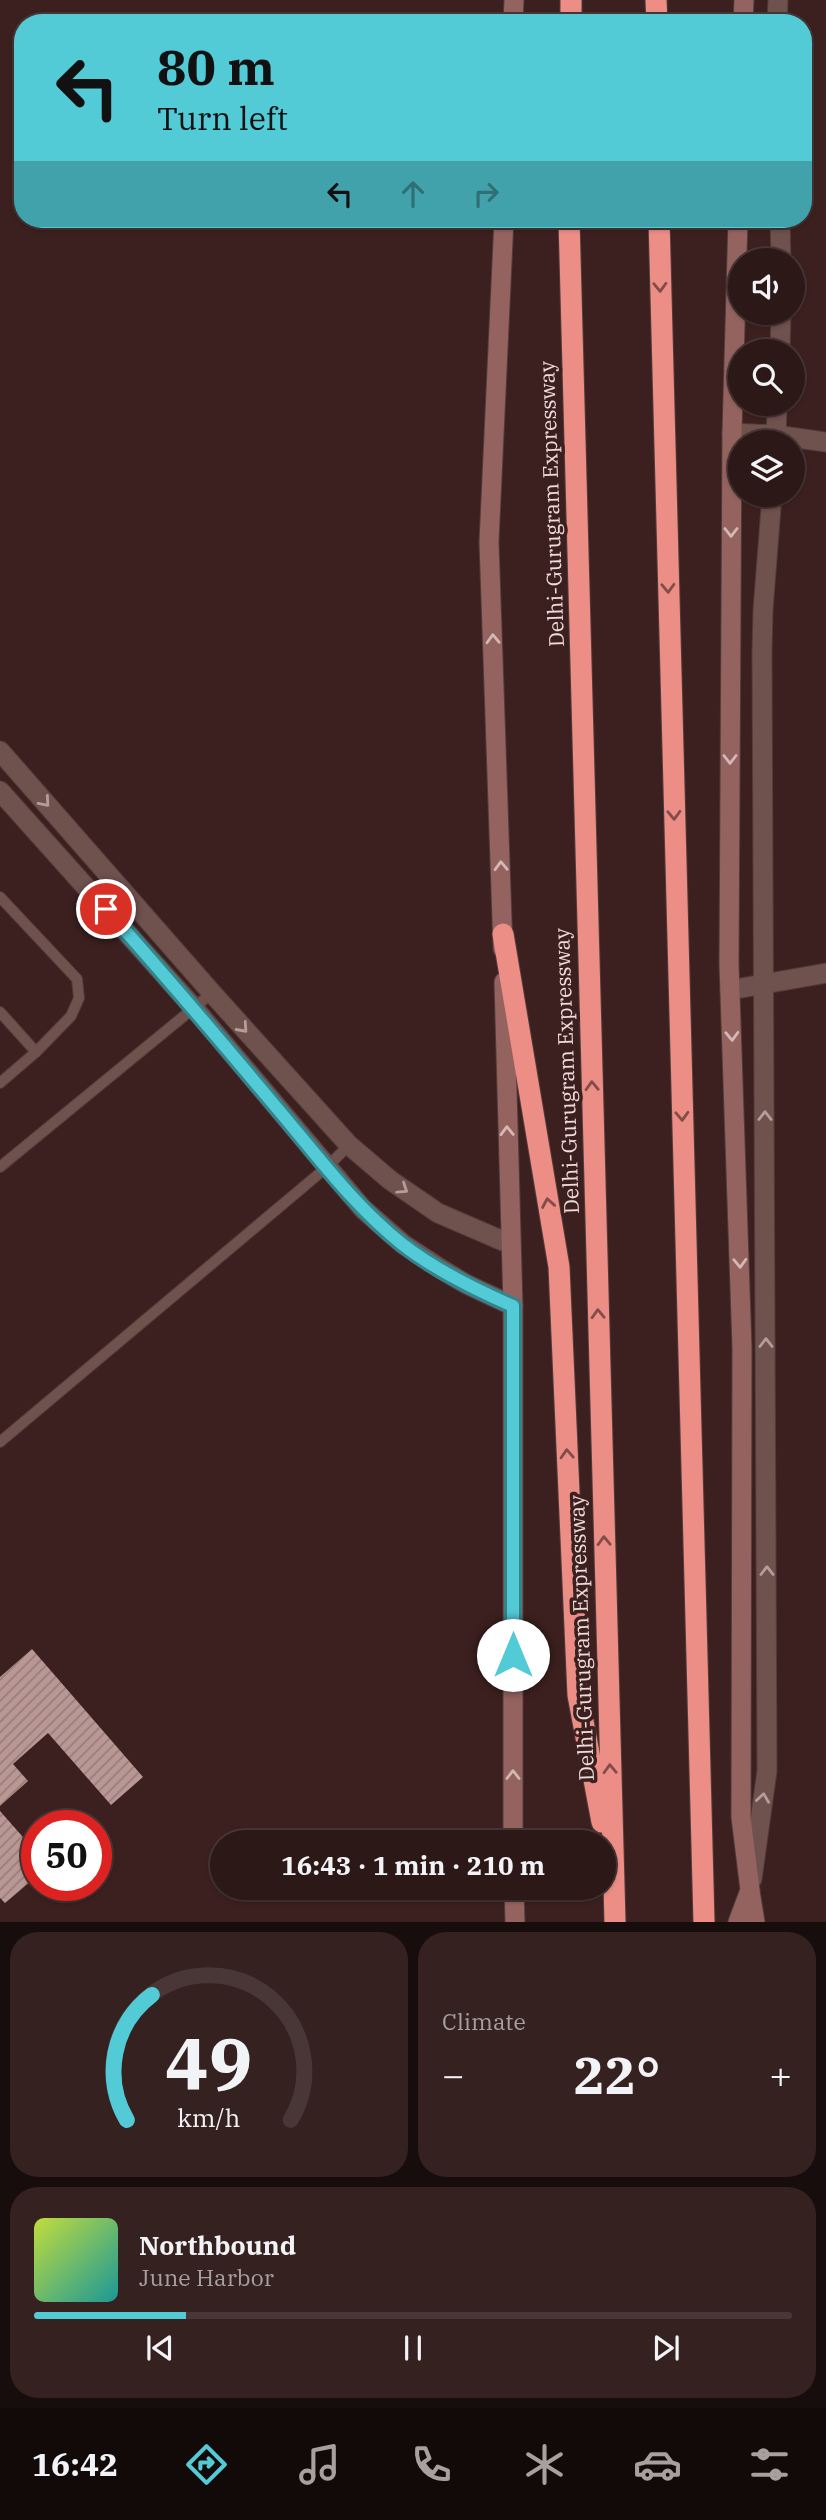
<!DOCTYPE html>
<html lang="en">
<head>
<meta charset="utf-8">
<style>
	body { margin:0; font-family:"IBM Plex Serif",serif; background:#342120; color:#f1f3f6; height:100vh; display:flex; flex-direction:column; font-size:26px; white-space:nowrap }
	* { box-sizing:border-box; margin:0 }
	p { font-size:23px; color:#a6a0a1 }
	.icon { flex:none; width:38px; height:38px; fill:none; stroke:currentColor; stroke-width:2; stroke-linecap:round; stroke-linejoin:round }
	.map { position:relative; height:1922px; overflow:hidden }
	.drawer { display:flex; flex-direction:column; gap:10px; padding:10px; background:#180d0d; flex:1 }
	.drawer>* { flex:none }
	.hud { position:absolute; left:14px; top:14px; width:798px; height:214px; border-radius:28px; box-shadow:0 2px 5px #0004,0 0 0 2px #483736; background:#52cbd7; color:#111; overflow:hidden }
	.buttons { position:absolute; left:728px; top:248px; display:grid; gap:14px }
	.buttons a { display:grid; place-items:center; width:77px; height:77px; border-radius:50%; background:#2c1817; box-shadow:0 2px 5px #0004,0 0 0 2px #483736; font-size:35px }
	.speed { position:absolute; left:21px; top:1810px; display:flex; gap:14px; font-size:35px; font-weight:700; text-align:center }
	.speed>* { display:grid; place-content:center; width:91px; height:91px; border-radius:50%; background:#2c1817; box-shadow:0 2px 5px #0004,0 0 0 2px #483736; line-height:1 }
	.speed .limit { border:10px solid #d22; background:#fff; color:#111 }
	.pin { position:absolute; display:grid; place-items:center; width:60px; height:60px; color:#fff; margin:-30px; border:4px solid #fff; border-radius:50%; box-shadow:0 2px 7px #0007 }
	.me { position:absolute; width:77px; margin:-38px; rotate:0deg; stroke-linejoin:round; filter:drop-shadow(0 0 5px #0008) }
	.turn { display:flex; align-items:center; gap:24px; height:147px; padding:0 28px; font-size:32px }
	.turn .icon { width:91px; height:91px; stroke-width:2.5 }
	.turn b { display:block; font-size:49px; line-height:60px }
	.lanes { display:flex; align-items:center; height:66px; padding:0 28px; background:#0003; justify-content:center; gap:35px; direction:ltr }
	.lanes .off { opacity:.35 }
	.big { font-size:52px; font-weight:700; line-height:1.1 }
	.drawer .widget { flex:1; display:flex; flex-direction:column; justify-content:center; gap:10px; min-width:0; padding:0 24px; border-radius:28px; background:#342120 }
	.drawer .dial { align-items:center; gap:0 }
	.dial svg { height:182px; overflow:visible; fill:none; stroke:#483736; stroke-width:7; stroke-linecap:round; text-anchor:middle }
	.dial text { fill:#f1f3f6; stroke:none }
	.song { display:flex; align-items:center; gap:21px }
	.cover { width:84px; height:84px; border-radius:10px; background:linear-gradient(135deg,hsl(70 70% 55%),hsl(180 70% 35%)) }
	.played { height:7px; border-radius:4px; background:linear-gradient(90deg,#52cbd7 20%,#483736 20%) }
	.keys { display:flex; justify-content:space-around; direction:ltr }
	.heat { display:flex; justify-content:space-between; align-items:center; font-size:38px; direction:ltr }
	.drawer .tiles { flex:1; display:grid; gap:10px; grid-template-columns:1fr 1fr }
	.widget:last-child { grid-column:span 2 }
	.trip { position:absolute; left:210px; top:1830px; width:406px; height:70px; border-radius:35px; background:#2c1817; box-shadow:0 2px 5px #0004,0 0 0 2px #483736; font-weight:700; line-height:70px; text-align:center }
	.tab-bar { display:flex; height:112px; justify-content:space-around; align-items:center; background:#120a09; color:#a6a0a1 }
	.tab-bar .icon { width:49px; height:49px }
	.tab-bar .on { color:#52cbd7 }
	.tab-bar b { font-size:32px; color:#f1f3f6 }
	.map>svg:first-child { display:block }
	.building { fill:url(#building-hatch) }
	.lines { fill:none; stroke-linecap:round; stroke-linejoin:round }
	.service-casing { stroke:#523c3a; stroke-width:12 }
	.minor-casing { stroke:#523c3a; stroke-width:21 }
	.tertiary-casing { stroke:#523c3a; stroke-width:21 }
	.secondary-casing { stroke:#523c3a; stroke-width:21 }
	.motorway-casing { stroke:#523c3a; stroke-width:23 }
	.service { stroke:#6f514e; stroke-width:10 }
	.minor { stroke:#6f514e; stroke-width:19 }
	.tertiary { stroke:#6f514e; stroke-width:19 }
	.secondary { stroke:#94635f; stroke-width:19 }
	.motorway { stroke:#ec8d86; stroke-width:21 }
	.oneway { stroke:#824c48 }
	.oneway2 { stroke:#d4b8b5 }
	.oneway3 { stroke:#b59d9b }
	.route-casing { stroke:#35848c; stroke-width:18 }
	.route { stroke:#52cbd7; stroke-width:12 }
	.labels { text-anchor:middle; stroke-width:7; stroke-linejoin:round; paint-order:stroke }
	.street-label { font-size:21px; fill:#efdcda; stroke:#3b201f }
</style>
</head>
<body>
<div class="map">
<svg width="826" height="1922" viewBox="0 0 826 1922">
	<defs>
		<pattern id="building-hatch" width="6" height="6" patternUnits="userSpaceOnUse" patternTransform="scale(1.75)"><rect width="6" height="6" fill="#b99794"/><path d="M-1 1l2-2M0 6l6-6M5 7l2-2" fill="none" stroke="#977e7b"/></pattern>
	</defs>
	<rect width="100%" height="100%" fill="#3b201f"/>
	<!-- building -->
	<g class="building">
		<path d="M 32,1649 L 143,1777 L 111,1805 L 48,1733 L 13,1764 L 28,1781 L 0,1806 L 0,1677 Z"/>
		<path d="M 0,1811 L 37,1853 L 37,1876 L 5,1903 L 0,1898 Z"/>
	</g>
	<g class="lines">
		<defs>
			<g id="service">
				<path d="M 0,897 L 77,979 L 79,998 L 71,1016 L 36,1052 L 0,1083"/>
				<path d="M 0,1012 L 36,1052"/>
				<path d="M 0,1167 L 212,993"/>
				<path d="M 0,1442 L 327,1167 L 349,1145"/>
			</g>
			<g id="minor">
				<path d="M 732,433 L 776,435 L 826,442"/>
				<path d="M 730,990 L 826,973"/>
			</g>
			<g id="tertiary">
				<path d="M 777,23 L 778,0"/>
				<path d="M 780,219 L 781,261"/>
				<path d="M 780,352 L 781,313"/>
				<path d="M 776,443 L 777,404"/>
				<path d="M 0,751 L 212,993 L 349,1145 L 390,1180 L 438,1213 L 510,1244"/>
				<path d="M 0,791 L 194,1008 L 363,1209 L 403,1244 L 438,1267 L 466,1284 L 513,1306"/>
				<path d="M 752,1879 L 767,1771 L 762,653 L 763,610 L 772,495"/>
			</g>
			<g id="secondary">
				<path d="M 513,23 L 514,0"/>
				<path d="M 743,23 L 744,0"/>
				<path d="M 503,949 L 489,542 L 504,219"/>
				<path d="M 504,982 L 513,1306 L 513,1843"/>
				<path d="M 514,1888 L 515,1922"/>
				<path d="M 750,1891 L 755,1922"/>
				<path d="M 738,1922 L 750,1890 L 741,1817 L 742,1348 L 729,964 L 732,433 L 738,219"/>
			</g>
			<g id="motorway">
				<path d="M 656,0 L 657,23"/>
				<path d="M 571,23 L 571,0"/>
				<path d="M 569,219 L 615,1922"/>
				<path d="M 659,219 L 704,1922"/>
				<path d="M 503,934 L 559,1267 L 578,1695 L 602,1822"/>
			</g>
		</defs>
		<!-- service casing -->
		<use href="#service" class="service-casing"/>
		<!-- minor casing -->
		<use href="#minor" class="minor-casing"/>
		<!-- tertiary casing -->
		<use href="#tertiary" class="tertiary-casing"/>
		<!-- secondary casing -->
		<use href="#secondary" class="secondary-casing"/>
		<!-- motorway casing -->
		<use href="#motorway" class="motorway-casing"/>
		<!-- service -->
		<use href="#service" class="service"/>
		<!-- minor -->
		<use href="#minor" class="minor"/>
		<!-- tertiary -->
		<use href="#tertiary" class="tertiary"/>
		<!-- secondary -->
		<use href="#secondary" class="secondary"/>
		<!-- motorway -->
		<use href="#motorway" class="motorway"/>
	</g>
	<!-- one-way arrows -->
	<defs><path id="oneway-chevron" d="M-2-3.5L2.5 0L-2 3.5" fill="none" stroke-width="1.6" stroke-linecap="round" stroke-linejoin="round" transform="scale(1.75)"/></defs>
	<g class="oneway">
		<use href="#oneway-chevron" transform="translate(660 287) rotate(88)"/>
		<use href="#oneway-chevron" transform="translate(668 588) rotate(88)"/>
		<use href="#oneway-chevron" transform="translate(674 815) rotate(88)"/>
		<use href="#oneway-chevron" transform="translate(592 1086) rotate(-92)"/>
		<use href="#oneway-chevron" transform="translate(682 1116) rotate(88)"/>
		<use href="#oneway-chevron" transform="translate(548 1203) rotate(-100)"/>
		<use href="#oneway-chevron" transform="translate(598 1314) rotate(-92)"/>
		<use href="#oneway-chevron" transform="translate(567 1454) rotate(-93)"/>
		<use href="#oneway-chevron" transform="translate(604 1541) rotate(-92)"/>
		<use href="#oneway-chevron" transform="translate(610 1769) rotate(-92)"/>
	</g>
	<g class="oneway2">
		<use href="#oneway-chevron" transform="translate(731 532) rotate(90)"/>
		<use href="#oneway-chevron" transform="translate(493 639) rotate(-92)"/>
		<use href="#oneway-chevron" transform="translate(730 759) rotate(90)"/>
		<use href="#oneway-chevron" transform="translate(501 866) rotate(-92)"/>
		<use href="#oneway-chevron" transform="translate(732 1036) rotate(88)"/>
		<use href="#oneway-chevron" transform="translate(507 1131) rotate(-91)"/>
		<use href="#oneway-chevron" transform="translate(740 1263) rotate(88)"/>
		<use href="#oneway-chevron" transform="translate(513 1775) rotate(-90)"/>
	</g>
	<g class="oneway3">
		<use href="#oneway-chevron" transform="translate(45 802) rotate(49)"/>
		<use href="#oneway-chevron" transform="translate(243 1028) rotate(48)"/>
		<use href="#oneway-chevron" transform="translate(765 1116) rotate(-90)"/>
		<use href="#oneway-chevron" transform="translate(403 1189) rotate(34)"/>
		<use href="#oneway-chevron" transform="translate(766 1343) rotate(-90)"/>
		<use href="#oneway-chevron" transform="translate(767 1571) rotate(-90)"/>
		<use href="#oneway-chevron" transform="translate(763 1798) rotate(-82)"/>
	</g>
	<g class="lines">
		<defs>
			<path id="route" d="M 106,909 C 164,974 220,1040 276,1107 C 316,1154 353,1205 402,1244 C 435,1270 474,1289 513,1306 L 513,1655"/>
		</defs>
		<!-- route casing -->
		<use href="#route" class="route-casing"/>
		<!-- route -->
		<use href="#route" class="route"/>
	</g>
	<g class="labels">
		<!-- street labels -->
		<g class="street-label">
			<text transform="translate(552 504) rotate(-92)" y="7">Delhi-Gurugram Expressway</text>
			<text transform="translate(567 1071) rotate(-92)" y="7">Delhi-Gurugram Expressway</text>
			<text transform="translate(582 1638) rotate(-92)" y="7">Delhi-Gurugram Expressway</text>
		</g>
	</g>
</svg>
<div class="buttons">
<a><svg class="icon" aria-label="sound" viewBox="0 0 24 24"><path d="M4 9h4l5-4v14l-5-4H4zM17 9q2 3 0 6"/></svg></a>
<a><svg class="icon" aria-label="search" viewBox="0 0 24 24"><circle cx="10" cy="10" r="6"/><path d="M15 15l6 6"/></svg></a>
<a><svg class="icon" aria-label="layers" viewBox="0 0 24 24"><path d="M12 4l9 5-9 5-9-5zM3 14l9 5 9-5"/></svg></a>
</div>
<div class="speed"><div class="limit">50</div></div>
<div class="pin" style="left:106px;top:909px;background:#d93025"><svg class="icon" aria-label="arrive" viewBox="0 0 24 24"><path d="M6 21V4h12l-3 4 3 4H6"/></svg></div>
<svg class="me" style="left:513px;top:1655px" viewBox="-20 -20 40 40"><circle r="19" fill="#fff"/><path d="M0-13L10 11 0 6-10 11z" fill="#52cbd7"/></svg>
<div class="trip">16:43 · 1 min · 210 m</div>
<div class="hud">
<div class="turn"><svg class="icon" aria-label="left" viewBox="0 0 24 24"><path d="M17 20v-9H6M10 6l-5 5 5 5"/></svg><div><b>80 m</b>Turn left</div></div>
<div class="lanes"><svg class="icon" aria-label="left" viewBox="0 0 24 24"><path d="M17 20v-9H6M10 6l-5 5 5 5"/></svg><svg class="icon off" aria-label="ahead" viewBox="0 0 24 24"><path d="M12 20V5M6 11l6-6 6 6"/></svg><svg class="icon off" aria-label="right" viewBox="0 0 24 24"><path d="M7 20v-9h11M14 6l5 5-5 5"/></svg></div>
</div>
</div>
<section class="drawer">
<div class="tiles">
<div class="widget dial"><svg viewBox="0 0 100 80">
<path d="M14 69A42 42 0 1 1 86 69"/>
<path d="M14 69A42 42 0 0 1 25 14" stroke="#52cbd7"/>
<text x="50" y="56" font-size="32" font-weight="700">49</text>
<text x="50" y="72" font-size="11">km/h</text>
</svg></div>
<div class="widget"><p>Climate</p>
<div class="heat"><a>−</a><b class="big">22°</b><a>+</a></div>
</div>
<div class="widget">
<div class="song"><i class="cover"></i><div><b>Northbound</b><p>June Harbor</p></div></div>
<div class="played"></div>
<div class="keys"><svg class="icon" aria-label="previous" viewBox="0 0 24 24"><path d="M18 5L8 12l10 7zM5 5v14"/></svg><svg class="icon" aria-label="pause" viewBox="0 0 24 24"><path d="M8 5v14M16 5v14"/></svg><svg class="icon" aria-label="next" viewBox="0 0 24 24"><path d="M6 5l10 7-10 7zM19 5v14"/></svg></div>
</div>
</div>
</section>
<nav class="tab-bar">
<b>16:42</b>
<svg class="icon on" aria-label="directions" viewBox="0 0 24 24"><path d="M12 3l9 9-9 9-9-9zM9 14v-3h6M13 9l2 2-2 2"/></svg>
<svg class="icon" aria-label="music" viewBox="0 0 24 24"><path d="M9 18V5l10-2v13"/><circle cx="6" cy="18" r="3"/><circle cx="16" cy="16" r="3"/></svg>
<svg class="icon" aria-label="phone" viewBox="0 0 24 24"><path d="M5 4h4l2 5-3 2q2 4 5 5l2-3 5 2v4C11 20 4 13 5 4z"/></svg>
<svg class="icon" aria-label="climate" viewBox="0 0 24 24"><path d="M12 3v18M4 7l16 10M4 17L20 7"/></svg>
<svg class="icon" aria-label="car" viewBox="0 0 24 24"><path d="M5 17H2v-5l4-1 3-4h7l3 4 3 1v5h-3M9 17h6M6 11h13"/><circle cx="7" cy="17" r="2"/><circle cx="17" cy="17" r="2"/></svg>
<svg class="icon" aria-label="filters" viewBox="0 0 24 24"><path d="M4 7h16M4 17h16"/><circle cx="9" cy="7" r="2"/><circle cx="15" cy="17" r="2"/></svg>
</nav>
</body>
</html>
